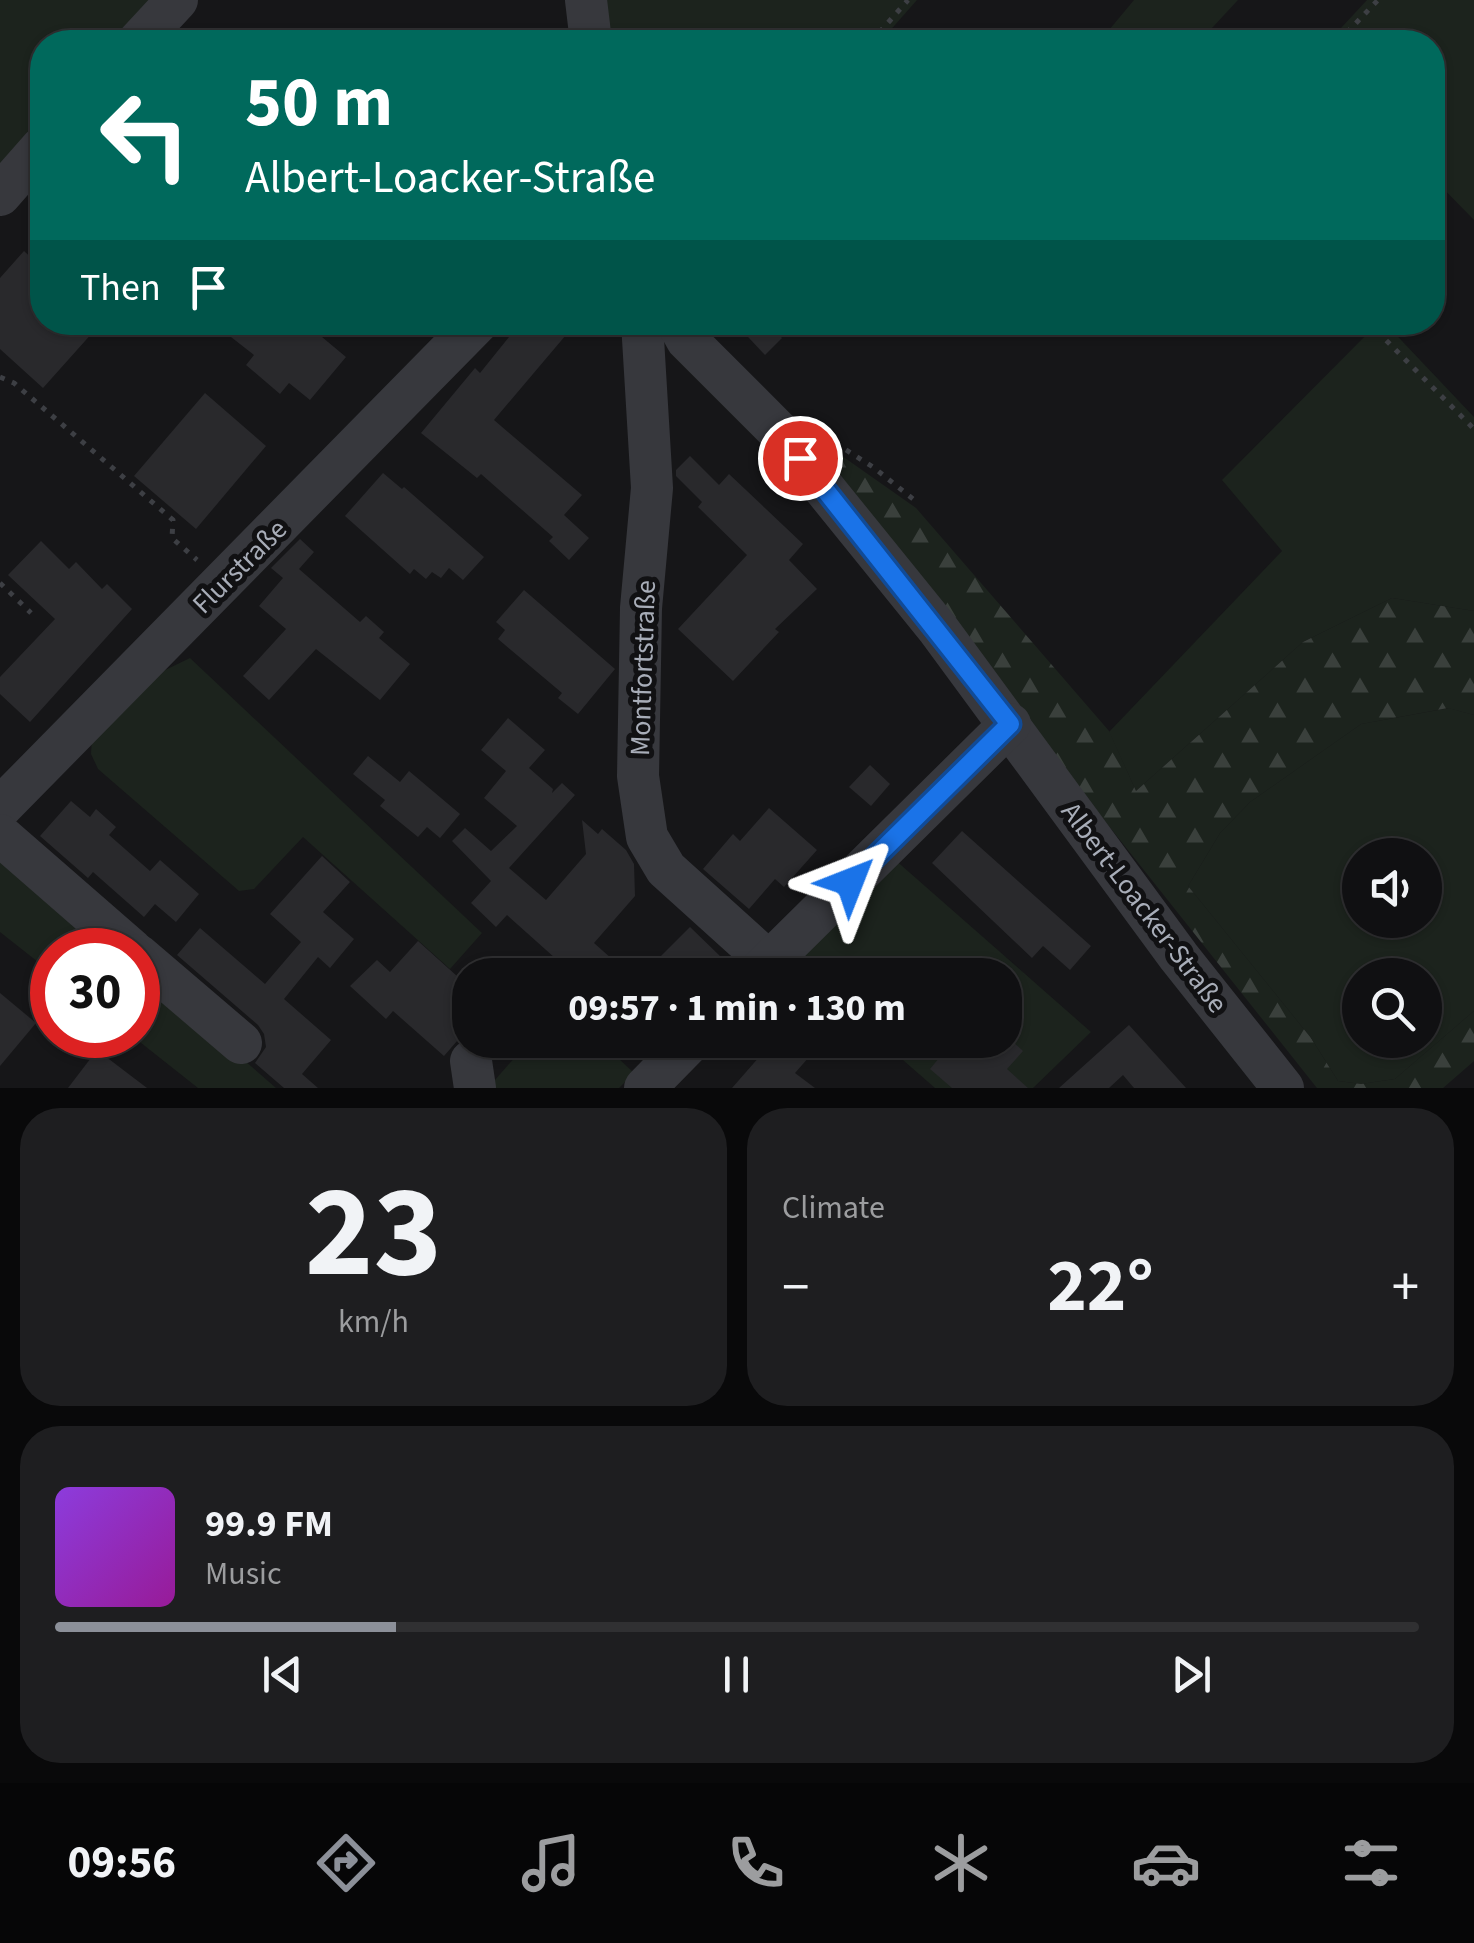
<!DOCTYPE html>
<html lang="en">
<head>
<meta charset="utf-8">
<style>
	body { margin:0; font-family:"Source Sans 3",sans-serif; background:#1e1e20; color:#f1f3f6; height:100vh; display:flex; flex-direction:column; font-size:38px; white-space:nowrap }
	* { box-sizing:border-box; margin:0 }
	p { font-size:32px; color:#9c9d9f }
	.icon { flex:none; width:55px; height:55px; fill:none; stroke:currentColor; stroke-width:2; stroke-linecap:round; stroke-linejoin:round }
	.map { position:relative; height:1088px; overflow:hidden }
	.details { display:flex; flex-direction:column; gap:20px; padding:20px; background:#09090a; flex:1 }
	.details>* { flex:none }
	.hud { position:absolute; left:30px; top:30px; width:1415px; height:305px; border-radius:40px; box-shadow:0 2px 8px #0004,0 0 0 2px #303032; background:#00695c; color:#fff; overflow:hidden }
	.controls { position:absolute; left:1342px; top:838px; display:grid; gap:20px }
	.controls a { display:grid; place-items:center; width:100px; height:100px; border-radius:50%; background:#101012; box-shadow:0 2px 8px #0004,0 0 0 2px #303032; font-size:50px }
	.speed { position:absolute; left:30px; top:928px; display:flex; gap:20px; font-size:50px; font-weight:700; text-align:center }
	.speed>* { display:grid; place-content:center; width:130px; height:130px; border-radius:50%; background:#101012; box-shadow:0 2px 8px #0004,0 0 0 2px #303032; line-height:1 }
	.speed .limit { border:15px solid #d22; background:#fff; color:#111 }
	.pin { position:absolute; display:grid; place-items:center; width:85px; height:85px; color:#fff; margin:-42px; border:5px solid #fff; border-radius:50%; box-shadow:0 2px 10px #0007 }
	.me { position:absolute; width:110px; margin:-55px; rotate:45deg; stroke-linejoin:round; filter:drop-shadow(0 0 8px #0008) }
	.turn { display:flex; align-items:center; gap:35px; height:210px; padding:0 50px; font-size:45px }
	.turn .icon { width:130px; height:130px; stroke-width:2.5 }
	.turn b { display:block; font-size:70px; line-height:85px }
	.then { display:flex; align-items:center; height:95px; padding:0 50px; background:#0003; gap:20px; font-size:38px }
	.big { font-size:75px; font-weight:700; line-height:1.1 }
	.details .card { flex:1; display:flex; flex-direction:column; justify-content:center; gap:15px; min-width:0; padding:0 35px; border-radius:40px; background:#1e1e20 }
	.details .dial { align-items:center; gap:0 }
	.dial b { font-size:130px; line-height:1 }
	.song { display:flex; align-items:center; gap:30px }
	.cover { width:120px; height:120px; border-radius:15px; background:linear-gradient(135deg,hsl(270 70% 55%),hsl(300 70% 35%)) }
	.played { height:10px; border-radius:5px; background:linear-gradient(90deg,#8c9099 25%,#303032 25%) }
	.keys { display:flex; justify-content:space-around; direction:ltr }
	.heat { display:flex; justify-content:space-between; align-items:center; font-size:55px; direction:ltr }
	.details .tiles { flex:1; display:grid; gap:20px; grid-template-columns:1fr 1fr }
	.card:last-child { grid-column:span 2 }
	.trip { position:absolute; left:452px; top:958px; width:570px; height:100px; border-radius:40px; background:#101012; box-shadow:0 2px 8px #0004,0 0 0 2px #303032; font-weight:700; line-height:100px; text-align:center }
	.menu { display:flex; height:160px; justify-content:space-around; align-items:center; background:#060607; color:#9c9d9f }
	.menu .icon { width:70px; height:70px }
	.menu .on { color:#8c9099 }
	.menu b { font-size:45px; color:#f1f3f6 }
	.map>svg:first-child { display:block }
	.grass { fill:#1c231d; fill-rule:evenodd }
	.forest { fill:url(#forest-firs) }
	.building { fill:#29292c }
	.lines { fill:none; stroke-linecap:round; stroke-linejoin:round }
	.path { stroke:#3d3f44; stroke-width:5; stroke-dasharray:5 8; stroke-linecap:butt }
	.minor { stroke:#37383d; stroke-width:42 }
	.route-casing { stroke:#114b97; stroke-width:25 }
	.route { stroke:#1a73e8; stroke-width:18 }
	.labels { text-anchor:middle; stroke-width:10; stroke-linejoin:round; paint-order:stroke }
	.street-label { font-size:28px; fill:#a8adb8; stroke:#111113 }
</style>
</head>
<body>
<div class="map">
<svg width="1474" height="1088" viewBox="0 0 1474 1088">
	<defs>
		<pattern id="forest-firs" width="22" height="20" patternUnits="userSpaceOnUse" patternTransform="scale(2.5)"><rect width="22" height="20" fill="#1c231d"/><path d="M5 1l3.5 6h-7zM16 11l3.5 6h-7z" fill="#3a403c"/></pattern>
	</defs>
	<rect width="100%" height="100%" fill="#161618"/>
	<!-- grass -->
	<g class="grass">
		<path d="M 0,0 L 168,0 L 126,42 L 42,42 L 42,128 L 0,171 Z"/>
		<path d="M 596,0 L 917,0 L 880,42 L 601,42 Z"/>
		<path d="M 1134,0 L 1238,0 L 1199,42 L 1099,42 Z"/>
		<path d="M 1367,0 L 1474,0 L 1474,220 L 1433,178 L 1432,42 L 1328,42 Z"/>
		<path d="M 1378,323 L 1385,323 L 1474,417 L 1474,611 L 1392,598 L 1303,642 L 1136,791 L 1109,732 L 1282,551 L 1222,480 Z"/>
		<path d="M 190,658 L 482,933 L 450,969 L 303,837 L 254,889 L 239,891 L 98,769 L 91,754 L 92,736 L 157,674 Z"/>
		<path d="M 1449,708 L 1474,715 L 1474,1011 L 1395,1079 L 1361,1084 L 1338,1081 L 1311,1038 L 1188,886 L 1220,833 L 1250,802 L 1361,724 ZM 1360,855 L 1425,855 L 1425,920 L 1360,920 ZM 1360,975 L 1425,975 L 1425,1040 L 1360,1040 Z"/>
		<path d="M 0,848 L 118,950 L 52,950 L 52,973 L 0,932 Z"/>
		<path d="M 893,858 L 1091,1032 L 1033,1088 L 935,1088 L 880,1040 L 1005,1040 L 1005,975 L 806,975 L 791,961 Z"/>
		<path d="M 138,967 L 276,1088 L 198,1088 L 131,1035 L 138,1035 Z"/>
		<path d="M 530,1040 L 599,1040 L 634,1073 L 619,1088 L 488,1088 Z"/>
	</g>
	<!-- forest -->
	<path class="forest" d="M 794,436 L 815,437 L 916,508 L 1109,731 L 1136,791 L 1303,642 L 1392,598 L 1474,611 L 1474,715 L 1448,708 L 1361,724 L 1250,802 L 1220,833 L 1188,886 L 1311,1038 L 1338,1081 L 1361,1084 L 1395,1079 L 1474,1011 L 1474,1061 L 1443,1088 L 1317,1088 L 815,456 Z"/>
	<!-- building -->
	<g class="building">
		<path d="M 24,251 L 42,268 L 42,322 L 102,322 L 43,388 L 0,349 L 0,278 Z"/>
		<path d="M 242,322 L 304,322 L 346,357 L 310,400 L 289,383 L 280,394 L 246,365 L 254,355 L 231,337 Z"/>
		<path d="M 521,322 L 577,322 L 494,420 L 582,495 L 564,515 L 589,538 L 569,560 L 549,541 L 553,537 L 481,474 L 477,478 L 421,433 L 475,368 L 480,373 Z"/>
		<path d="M 734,322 L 767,322 L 782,338 L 765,355 Z"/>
		<path d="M 205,393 L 266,446 L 196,529 L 134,476 Z"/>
		<path d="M 690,456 L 719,485 L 729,474 L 803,544 L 789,560 L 817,589 L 775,629 L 779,632 L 733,681 L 678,629 L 747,555 L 698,507 L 702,502 L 676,476 L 676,470 Z"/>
		<path d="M 383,473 L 402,489 L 404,487 L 484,557 L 463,580 L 449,568 L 441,578 L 432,572 L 426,579 L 414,569 L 410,574 L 345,516 Z"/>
		<path d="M 300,539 L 314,552 L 299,569 L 360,622 L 366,616 L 384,632 L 379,638 L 410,664 L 380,700 L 316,649 L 269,700 L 243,676 L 286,629 L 259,606 L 283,578 L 271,568 Z"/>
		<path d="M 41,541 L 69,569 L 76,562 L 102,589 L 107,584 L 132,609 L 30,722 L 0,694 L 0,677 L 55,619 L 8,575 Z"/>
		<path d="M 524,590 L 615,669 L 578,714 L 558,698 L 562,693 L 498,639 L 505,630 L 496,622 Z"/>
		<path d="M 508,718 L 545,750 L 529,768 L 553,789 L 552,793 L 562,783 L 575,795 L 509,868 L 546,900 L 586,854 L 582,820 L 598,834 L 602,829 L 626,850 L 634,864 L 635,896 L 594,943 L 630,975 L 574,975 L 507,915 L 496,927 L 471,903 L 491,881 L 452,841 L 465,828 L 491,851 L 517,826 L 484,798 L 506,771 L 481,750 Z"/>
		<path d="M 368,756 L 400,782 L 409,771 L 460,814 L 440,838 L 427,827 L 418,837 L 380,806 L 385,800 L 353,774 Z"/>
		<path d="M 870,765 L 890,784 L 871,806 L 849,787 Z"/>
		<path d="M 71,801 L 90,817 L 96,809 L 116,827 L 109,835 L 150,871 L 160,860 L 199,894 L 176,922 L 155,904 L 144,917 L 93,872 L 88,878 L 40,836 Z"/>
		<path d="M 769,808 L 817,850 L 784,887 L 775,879 L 749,909 L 703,869 L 733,834 L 740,841 Z"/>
		<path d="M 962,831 L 1091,946 L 1070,970 L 1043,946 L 1032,958 L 932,863 Z"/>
		<path d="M 322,856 L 350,882 L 323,912 L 354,939 L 330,968 L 318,957 L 284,999 L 331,1040 L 302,1074 L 318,1088 L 284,1088 L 255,1063 L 266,1047 L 264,1034 L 258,1025 L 177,955 L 200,928 L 265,984 L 301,942 L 270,914 Z"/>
		<path d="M 690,927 L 721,957 L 703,975 L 675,975 L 658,959 Z"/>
		<path d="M 418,941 L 458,977 L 470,963 L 470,1026 L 444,1056 L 393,1011 L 386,1019 L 350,986 L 377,960 L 390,972 Z"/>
		<path d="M 0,993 L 36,1023 L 0,1066 Z"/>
		<path d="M 1129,1025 L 1186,1088 L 1134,1088 L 1123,1075 L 1109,1088 L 1059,1088 Z"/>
		<path d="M 774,1040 L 824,1040 L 795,1073 L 815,1088 L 732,1088 Z"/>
		<path d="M 954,1040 L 1011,1040 L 1023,1051 L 1007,1069 L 1028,1088 L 952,1088 L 930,1069 Z"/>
		<path d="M 97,1050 L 147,1088 L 68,1088 Z"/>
	</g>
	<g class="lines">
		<!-- path -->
		<g class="path">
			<path d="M 871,42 L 908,0"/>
			<path d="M 1338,42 L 1378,0"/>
			<path d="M 1368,322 L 1474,429"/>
			<path d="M 0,377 L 14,383 L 173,520 L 172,538 L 197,560"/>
			<path d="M 835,443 L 873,467 L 918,503"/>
			<path d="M 0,583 L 31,613"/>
		</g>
		<!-- minor -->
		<g class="minor">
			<path d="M 586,0 L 591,42"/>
			<path d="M 138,42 L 177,0"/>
			<path d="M 0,195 L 42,147"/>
			<path d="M 642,322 L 652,488 L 641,608 L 638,776 L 647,837 L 666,869 L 769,962"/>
			<path d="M 677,322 L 687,340 L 777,430 L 938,629 L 1179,957 L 1283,1088"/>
			<path d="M 0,808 L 478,322"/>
			<path d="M 0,835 L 132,950"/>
			<path d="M 138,955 L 241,1043"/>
			<path d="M 756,975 L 1010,724"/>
			<path d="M 471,1061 L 475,1088"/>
			<path d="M 645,1088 L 692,1040"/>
		</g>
	</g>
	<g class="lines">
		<defs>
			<path id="route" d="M 800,458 L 1010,724 L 850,882"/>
		</defs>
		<!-- route casing -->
		<use href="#route" class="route-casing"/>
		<!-- route -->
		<use href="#route" class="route"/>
	</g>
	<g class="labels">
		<!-- street labels -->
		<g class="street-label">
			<text transform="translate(239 566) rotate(-45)" y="10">Flurstraße</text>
			<text transform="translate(642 668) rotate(-88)" y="10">Montfortstraße</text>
			<text transform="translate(1145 907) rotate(53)" y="10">Albert-Loacker-Straße</text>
		</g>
	</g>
</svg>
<div class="controls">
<a><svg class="icon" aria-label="sound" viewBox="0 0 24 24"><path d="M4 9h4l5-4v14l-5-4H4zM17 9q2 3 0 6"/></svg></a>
<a><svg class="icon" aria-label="search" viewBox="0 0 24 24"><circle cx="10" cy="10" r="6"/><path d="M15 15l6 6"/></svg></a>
</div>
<div class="speed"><div class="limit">30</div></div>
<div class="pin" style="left:800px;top:458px;background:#d93025"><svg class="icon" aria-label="arrive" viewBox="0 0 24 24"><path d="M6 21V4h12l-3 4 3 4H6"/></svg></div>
<svg class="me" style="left:850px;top:882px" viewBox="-20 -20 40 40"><path d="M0-17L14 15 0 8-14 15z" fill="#1a73e8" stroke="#fff" stroke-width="4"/></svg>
<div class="trip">09:57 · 1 min · 130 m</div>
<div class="hud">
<div class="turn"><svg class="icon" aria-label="left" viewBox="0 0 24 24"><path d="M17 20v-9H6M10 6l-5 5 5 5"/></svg><div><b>50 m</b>Albert-Loacker-Straße</div></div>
<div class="then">Then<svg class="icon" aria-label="arrive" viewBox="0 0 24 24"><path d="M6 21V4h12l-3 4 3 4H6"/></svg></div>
</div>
</div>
<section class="details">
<div class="tiles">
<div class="card dial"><b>23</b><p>km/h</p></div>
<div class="card"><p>Climate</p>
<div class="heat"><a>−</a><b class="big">22°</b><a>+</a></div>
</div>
<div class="card">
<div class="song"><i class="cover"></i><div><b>99.9 FM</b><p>Music</p></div></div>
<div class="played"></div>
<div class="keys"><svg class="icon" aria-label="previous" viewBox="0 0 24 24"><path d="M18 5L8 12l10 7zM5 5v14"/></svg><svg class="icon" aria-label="pause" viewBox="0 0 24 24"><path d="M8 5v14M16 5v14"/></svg><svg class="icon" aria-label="next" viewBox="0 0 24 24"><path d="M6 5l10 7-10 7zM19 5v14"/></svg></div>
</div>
</div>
</section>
<nav class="menu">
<b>09:56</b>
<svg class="icon on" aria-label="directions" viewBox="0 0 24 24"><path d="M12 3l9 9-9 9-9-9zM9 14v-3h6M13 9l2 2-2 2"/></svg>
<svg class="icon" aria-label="music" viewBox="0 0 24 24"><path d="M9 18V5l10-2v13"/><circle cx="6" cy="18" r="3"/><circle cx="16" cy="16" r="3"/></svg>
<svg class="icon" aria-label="phone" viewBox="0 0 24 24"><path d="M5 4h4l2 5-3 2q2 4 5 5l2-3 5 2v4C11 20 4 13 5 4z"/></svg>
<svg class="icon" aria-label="climate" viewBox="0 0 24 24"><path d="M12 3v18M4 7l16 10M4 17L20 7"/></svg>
<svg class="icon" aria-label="car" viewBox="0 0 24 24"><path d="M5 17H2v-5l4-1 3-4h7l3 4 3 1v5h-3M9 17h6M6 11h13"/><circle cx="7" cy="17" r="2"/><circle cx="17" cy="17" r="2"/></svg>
<svg class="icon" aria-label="filters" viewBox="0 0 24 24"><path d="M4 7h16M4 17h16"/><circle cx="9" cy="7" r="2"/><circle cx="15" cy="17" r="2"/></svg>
</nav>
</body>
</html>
